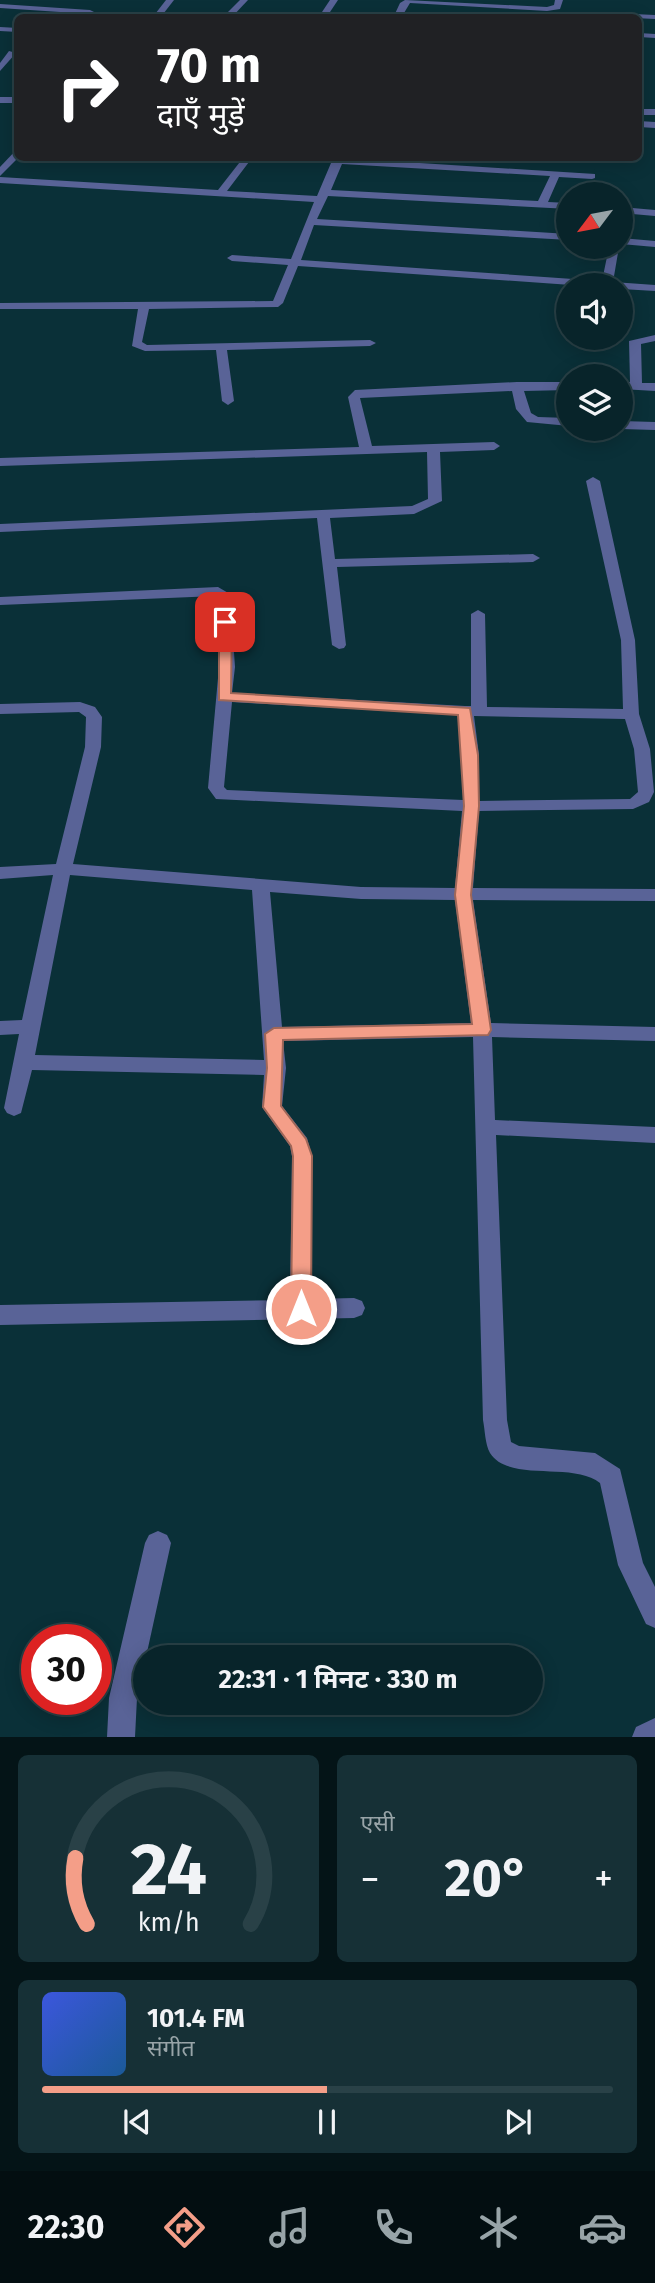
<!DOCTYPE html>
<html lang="hi">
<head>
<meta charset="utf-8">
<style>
	body { margin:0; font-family:"Fira Sans","Noto Sans Devanagari",sans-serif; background:#163036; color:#f1f3f6; height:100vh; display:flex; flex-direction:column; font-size:26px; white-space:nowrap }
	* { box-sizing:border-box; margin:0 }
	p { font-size:23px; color:#98a4a8 }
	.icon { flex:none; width:38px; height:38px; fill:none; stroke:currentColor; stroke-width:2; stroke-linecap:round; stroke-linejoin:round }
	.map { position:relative; height:1737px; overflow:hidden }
	.panel { display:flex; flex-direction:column; gap:18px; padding:18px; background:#041417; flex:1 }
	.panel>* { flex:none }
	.top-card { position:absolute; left:14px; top:14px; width:628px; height:147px; border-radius:10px; box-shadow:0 4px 18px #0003,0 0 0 2px #294147; background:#202124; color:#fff; overflow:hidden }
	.needle { width:46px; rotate:238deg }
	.buttons { position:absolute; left:556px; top:182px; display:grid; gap:14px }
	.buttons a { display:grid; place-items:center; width:77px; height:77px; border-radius:50%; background:#08242a; box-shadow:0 4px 18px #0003,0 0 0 2px #294147; font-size:35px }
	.speed { position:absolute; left:21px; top:1624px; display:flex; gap:14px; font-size:35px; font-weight:700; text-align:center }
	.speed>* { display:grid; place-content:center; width:91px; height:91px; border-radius:50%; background:#08242a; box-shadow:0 4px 18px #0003,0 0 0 2px #294147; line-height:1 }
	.speed .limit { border:10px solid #d22; background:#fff; color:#111 }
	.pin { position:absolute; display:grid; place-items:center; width:60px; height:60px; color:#fff; margin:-30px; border-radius:14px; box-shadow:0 4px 10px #0006 }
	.me { position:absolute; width:77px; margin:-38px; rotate:0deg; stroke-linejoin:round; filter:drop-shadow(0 0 5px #0008) }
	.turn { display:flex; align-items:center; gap:24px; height:147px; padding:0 28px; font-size:32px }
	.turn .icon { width:91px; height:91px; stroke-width:2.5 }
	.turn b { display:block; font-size:49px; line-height:60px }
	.big { font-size:52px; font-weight:700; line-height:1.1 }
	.panel .card { flex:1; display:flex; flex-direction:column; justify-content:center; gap:10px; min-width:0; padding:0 24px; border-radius:10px; background:#163036 }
	.panel .dial { align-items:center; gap:0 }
	.dial svg { height:182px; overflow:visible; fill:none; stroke:#294147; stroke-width:7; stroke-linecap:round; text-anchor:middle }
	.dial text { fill:#f1f3f6; stroke:none }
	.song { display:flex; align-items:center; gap:21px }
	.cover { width:84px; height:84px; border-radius:10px; background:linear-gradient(135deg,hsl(230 70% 55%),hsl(210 70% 35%)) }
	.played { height:7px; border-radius:4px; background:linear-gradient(90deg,#f49e88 50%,#294147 50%) }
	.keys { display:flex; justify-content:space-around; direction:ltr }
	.heat { display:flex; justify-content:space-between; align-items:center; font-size:38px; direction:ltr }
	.panel .tiles { flex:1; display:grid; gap:18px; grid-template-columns:1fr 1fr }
	.card:last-child { grid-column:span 2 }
	.trip { position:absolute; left:133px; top:1645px; width:410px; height:70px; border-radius:35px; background:#08242a; box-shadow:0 4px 18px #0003,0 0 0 2px #294147; font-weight:700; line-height:70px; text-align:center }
	.tabs { display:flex; height:112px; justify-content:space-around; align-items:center; background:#030e11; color:#98a4a8 }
	.tabs .icon { width:49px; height:49px }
	.tabs .current { color:#f49e88 }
	.tabs b { font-size:32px; color:#f1f3f6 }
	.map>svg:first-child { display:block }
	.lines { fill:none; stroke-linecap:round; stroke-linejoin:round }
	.minor { fill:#596397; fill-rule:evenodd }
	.route { fill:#f49e88; stroke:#9f6758; stroke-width:2 }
</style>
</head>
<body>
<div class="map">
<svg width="655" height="1737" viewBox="0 0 655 1737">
	<rect width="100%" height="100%" fill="#0a3038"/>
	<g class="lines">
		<!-- minor -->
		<g class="minor">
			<path d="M 166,0 L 174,0 L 160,18 L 152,18 Z"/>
			<path d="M 240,0 L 248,0 L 231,18 L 222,18 Z"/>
			<path d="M 330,0 L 338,0 L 326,18 L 318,18 Z"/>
			<path d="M 405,0 L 547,7 L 554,5 L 555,0 L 563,0 L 560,9 L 547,11 L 410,3 L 401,18 L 393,18 L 400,3 Z"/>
			<path d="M 0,4 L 90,10 L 94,12 L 90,14 L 0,8 Z"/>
			<path d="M 611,13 L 655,15 L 655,19 L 614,17 Z"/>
			<path d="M 0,27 L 18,28 L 18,32 L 0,31 Z"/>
			<path d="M 639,33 L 655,34 L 655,38 L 639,37 Z"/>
			<path d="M 9,51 L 16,53 L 0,71 L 0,63 Z"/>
			<rect x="0" y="97" width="18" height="6"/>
			<rect x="639" y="109" width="16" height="6"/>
			<path d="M 639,121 L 655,122 L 655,128 L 639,127 Z"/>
			<path d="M 18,148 L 18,158 L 0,176 L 0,167 Z"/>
			<path d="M 243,158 L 252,158 L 227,191 L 317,196 L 331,163 L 341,158 L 595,174 L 595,178 L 592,179 L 559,177 L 548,202 L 569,203 L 569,209 L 328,196 L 317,219 L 569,234 L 569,240 L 314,225 L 301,260 L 602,281 L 609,247 L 619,247 L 613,282 L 655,285 L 655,291 L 621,289 L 621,285 L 571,285 L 298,266 L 283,303 L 278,307 L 149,309 L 142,342 L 147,345 L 370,340 L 376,343 L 370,346 L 227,350 L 234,401 L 228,405 L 222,401 L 216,350 L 145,351 L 132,346 L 138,309 L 0,309 L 0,303 L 273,301 L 288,265 L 232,261 L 227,258 L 232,255 L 291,259 L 314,202 L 0,183 L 0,177 L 218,190 ZM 342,164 L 550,176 L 538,201 L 331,190 Z"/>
			<path d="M 621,207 L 655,210 L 655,216 L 621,213 Z"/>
			<path d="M 621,238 L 655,241 L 655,247 L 621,244 Z"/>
			<path d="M 655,335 L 655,341 L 641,344 L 642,383 L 655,383 L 655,391 L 621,389 L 621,381 L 630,382 L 629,341 Z"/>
			<path d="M 517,382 L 569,382 L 569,390 L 524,391 L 531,413 L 538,417 L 569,418 L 569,426 L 527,422 L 516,409 L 512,391 L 360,398 L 372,446 L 494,442 L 500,446 L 494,450 L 440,452 L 442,501 L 414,514 L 330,518 L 335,559 L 533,554 L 540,558 L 533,562 L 337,567 L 346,645 L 344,648 L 339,649 L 332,645 L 317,518 L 0,532 L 0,524 L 412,506 L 428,499 L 427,452 L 0,466 L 0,458 L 359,447 L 348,397 L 355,390 Z"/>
			<path d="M 621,421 L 655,422 L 655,430 L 621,429 Z"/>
			<path d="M 593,477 L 600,481 L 635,640 L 639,714 L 650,749 L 654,792 L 649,802 L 633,809 L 479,811 L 473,888 L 655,889 L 655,901 L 473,900 L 491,1023 L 655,1027 L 655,1041 L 492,1037 L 495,1120 L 655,1127 L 655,1143 L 496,1135 L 507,1420 L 511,1442 L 519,1446 L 595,1453 L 620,1469 L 643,1563 L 655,1587 L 655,1628 L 646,1624 L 618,1565 L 600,1483 C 573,1461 509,1483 490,1453 C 485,1444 485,1430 483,1420 L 473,1037 L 283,1041 L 286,1068 L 282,1106 L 307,1138 L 312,1156 L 312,1299 L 354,1298 L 362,1301 L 365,1308 L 362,1315 L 354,1318 L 0,1325 L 0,1305 L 290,1300 L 292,1156 L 290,1146 L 262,1107 L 264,1075 L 32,1070 L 21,1113 L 14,1116 L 7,1113 L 4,1108 L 19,1034 L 0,1035 L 0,1021 L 22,1020 L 53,875 L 0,879 L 0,867 L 56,864 L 85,747 L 86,717 L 79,712 L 0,714 L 0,704 L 80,702 L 95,707 L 102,717 L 101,747 L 73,864 L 361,887 L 455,888 L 462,811 L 216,799 L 208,788 L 219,667 L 216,596 L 0,605 L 0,597 L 218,587 L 230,594 L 235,667 L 232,693 L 465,706 L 471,706 L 471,614 L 478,610 L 485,614 L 487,707 L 623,709 L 621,640 L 586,481 ZM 232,702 L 458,715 L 463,755 L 463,800 L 227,790 L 224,787 ZM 474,716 L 625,719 L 634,749 L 638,792 L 630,799 L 479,801 L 479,755 ZM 70,875 L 252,890 L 264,1060 L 35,1055 ZM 270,892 L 361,899 L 455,900 L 471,1023 L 282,1027 Z"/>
			<path d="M 158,1531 L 167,1535 L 171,1543 L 137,1698 L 135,1737 L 107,1737 L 109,1698 L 145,1543 L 149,1535 Z"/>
			<path d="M 655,1718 L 655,1737 L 632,1737 L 636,1727 Z"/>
		</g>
	</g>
	<!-- route -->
	<path class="route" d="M 225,618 L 232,622 L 231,693 L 470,708 L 478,755 L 479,806 L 471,895 L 491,1030 L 488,1035 L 283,1040 L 281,1106 L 306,1139 L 312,1156 L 311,1309 L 308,1316 L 301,1318 L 294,1316 L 291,1309 L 293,1156 L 291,1146 L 263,1107 L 267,1068 L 265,1034 L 274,1028 L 472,1024 L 455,895 L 464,806 L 458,715 L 219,700 L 219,622 Z"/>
</svg>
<div class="buttons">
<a><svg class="needle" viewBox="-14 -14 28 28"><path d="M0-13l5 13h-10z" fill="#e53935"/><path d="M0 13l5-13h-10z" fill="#98a4a8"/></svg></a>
<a><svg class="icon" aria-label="sound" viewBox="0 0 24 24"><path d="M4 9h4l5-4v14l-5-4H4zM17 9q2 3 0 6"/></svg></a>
<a><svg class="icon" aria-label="layers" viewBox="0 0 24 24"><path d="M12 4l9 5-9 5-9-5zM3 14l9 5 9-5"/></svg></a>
</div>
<div class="speed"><div class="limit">30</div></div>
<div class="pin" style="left:225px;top:622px;background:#d93025"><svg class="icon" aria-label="arrive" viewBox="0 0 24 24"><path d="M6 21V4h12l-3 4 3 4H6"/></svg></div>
<svg class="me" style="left:301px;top:1309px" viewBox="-20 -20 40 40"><circle r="17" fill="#f49e88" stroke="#fff" stroke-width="3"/><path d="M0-11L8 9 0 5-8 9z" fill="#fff"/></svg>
<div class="trip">22:31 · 1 मिनट · 330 m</div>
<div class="top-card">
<div class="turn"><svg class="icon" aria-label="right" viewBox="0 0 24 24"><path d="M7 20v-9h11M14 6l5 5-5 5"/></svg><div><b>70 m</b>दाएँ मुड़ें</div></div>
</div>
</div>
<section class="panel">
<div class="tiles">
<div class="card dial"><svg viewBox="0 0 100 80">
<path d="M14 69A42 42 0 1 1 86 69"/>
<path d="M14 69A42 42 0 0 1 9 40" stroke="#f49e88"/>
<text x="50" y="56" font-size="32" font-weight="700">24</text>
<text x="50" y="72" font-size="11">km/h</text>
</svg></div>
<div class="card"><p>एसी</p>
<div class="heat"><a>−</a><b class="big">20°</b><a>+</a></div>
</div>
<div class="card">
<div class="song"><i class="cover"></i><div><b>101.4 FM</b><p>संगीत</p></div></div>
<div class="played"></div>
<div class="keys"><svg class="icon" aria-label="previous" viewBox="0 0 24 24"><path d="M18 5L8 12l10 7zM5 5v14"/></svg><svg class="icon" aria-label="pause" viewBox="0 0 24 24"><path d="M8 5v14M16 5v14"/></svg><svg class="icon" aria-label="next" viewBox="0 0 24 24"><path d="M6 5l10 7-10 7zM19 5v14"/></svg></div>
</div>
</div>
</section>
<nav class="tabs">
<b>22:30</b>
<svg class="icon current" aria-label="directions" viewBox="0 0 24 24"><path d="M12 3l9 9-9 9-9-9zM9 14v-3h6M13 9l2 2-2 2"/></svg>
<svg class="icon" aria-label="music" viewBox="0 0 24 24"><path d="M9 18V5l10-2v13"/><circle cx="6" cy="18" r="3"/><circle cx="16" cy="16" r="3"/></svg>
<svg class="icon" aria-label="phone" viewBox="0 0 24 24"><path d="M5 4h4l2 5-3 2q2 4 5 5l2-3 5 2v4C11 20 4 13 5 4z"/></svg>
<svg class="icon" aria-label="climate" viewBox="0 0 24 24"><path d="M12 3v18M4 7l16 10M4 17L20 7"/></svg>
<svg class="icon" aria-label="car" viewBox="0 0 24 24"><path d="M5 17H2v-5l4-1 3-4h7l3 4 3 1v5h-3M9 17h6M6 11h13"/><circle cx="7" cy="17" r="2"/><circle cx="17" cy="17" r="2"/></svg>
</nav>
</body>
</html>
